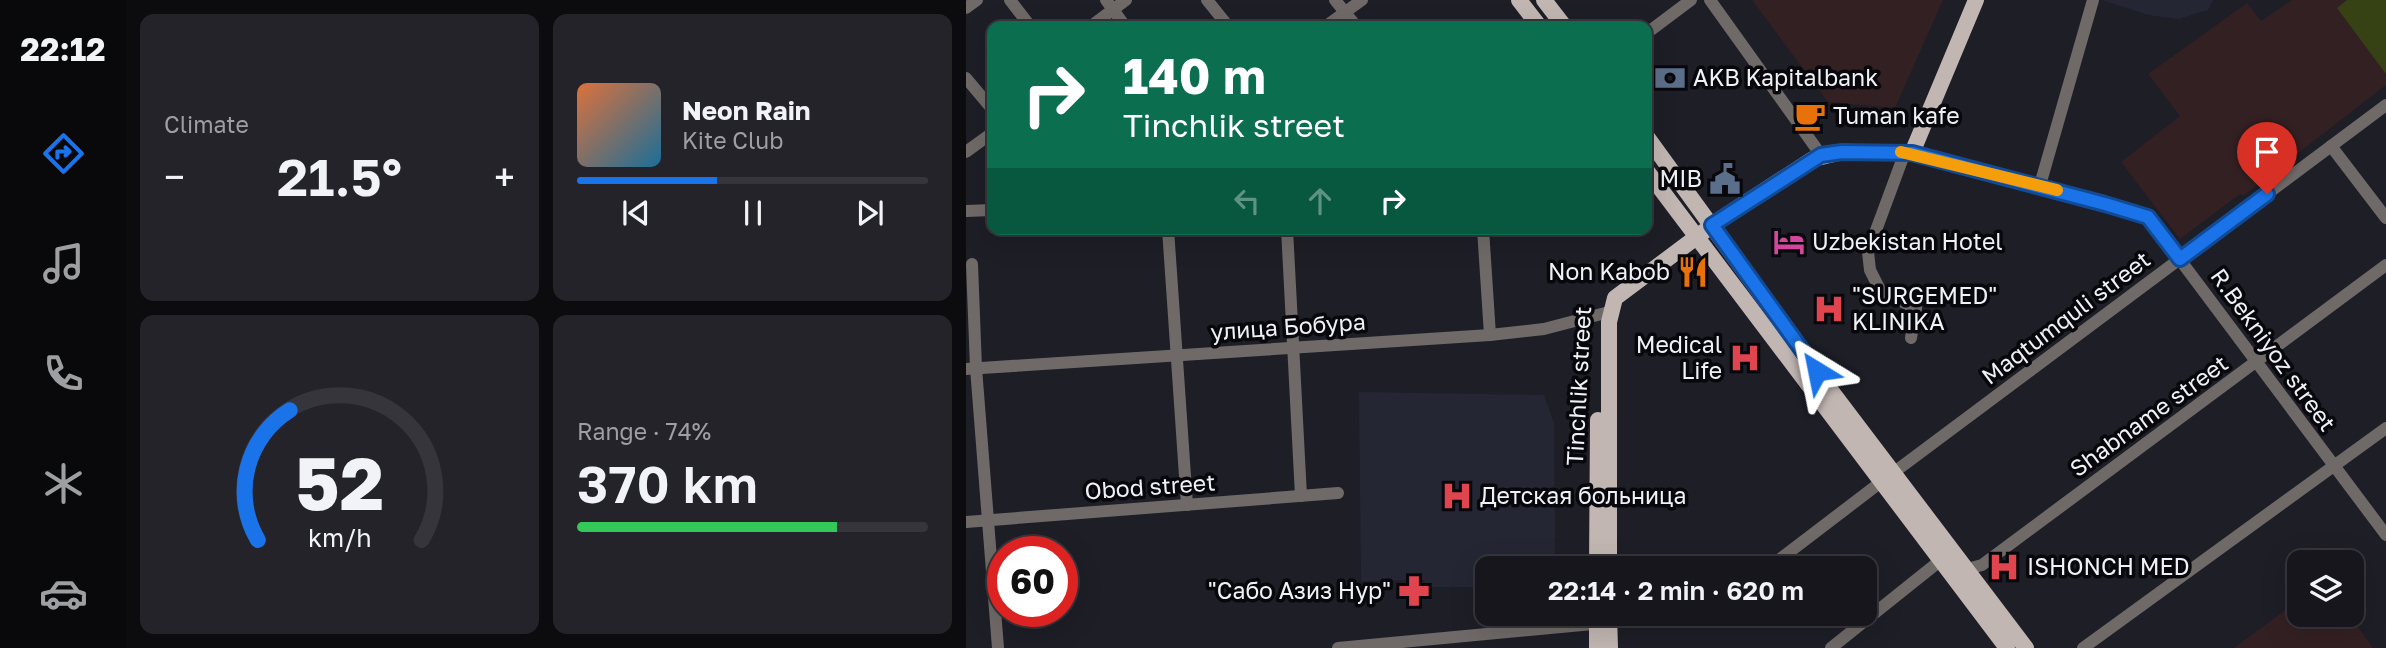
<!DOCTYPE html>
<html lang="en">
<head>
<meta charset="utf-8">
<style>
	body { margin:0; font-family:"Golos Text",sans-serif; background:#232329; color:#f1f3f6; height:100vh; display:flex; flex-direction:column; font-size:26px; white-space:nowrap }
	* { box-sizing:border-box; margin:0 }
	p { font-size:23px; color:#9e9fa3 }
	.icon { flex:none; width:38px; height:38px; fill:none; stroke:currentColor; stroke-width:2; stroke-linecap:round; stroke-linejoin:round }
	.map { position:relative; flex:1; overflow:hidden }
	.side { display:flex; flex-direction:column; gap:14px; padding:14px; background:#0c0c0f; width:840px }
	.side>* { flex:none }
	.hud { position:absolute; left:21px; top:21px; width:665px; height:214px; border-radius:14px; box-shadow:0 7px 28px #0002,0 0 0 2px #35353b; background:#0b6e4f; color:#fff; overflow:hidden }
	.controls { position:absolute; left:1321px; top:550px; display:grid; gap:14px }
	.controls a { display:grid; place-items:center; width:77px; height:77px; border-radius:14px; background:#16161c; box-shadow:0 7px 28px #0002,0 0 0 2px #35353b; font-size:35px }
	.speed { position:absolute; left:21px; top:536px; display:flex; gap:14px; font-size:35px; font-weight:700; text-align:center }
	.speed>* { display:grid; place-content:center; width:91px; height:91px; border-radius:50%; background:#16161c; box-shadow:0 7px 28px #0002,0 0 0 2px #35353b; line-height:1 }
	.speed .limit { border:10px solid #d22; background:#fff; color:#111 }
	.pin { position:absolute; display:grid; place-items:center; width:60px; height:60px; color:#fff; margin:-72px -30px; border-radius:50% 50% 50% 0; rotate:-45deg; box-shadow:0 0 7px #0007 }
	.pin .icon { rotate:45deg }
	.me { position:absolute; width:77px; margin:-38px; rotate:325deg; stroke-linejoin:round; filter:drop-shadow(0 0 5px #0008) }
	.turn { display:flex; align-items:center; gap:24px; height:147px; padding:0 21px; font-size:32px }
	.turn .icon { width:91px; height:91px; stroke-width:2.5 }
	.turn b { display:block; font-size:49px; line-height:60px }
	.lanes { display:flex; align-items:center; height:66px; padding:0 21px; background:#0003; justify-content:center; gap:35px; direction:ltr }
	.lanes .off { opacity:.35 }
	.big { font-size:52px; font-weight:600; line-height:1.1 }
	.side .widget { flex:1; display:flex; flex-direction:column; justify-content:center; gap:10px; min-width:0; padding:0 24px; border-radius:14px; background:#232329 }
	.side .dial { align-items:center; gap:0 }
	.dial svg { height:182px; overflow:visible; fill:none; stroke:#35353b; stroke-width:7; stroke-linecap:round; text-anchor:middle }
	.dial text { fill:#f1f3f6; stroke:none }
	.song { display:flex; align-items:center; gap:21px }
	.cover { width:84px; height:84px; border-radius:10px; background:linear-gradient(135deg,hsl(20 70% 55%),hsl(200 70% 35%)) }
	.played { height:7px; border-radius:4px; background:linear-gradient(90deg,#1a73e8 40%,#35353b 40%) }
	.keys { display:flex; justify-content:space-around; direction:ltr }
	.heat { display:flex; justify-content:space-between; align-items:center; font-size:38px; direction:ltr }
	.charge { height:10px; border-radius:5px; background:linear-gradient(90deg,#34c759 74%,#35353b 0) }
	.side .tiles { flex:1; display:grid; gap:14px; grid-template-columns:repeat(2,1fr) }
	.trip { position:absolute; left:509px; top:556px; width:402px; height:70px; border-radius:14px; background:#16161c; box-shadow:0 7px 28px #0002,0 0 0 2px #35353b; font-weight:600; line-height:70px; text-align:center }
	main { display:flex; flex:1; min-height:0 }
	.tab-bar { display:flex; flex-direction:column; width:126px; justify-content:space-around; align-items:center; background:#09090b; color:#9e9fa3 }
	.tab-bar .icon { width:49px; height:49px }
	.tab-bar .on { color:#1a73e8 }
	.tab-bar b { font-size:32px; color:#f1f3f6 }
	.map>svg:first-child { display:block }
	.built { fill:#242634 }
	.education { fill:#332023 }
	.green { fill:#364114 }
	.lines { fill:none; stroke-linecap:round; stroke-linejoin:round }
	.minor { stroke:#6f6a68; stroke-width:12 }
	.major { stroke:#c1b6b2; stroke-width:16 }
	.route-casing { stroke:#114b97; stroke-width:18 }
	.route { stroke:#1a73e8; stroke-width:12 }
	.slow { stroke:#f59e0b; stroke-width:12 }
	.labels { text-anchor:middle; stroke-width:7; stroke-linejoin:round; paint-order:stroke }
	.poi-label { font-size:23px; fill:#f0f1f6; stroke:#08080c; text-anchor:start }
	.street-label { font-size:23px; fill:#f0f1f6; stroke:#08080c }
</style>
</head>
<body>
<main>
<nav class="tab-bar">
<b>22:12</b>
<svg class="icon on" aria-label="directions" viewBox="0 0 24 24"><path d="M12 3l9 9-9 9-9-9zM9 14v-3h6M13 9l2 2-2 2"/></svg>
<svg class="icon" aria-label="music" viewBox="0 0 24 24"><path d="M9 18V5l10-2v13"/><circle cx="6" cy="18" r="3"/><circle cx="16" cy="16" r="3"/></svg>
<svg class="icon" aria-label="phone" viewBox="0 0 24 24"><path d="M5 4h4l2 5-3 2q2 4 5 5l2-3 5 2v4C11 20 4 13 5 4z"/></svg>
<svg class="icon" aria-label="climate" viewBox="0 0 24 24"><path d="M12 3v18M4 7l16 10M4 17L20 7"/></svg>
<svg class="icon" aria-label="car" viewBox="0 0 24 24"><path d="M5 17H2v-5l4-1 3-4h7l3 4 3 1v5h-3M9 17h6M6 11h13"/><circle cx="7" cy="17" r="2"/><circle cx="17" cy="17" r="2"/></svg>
</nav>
<section class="side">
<div class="tiles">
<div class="widget"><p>Climate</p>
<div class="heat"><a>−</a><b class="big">21.5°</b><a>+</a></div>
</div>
<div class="widget">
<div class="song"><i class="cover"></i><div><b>Neon Rain</b><p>Kite Club</p></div></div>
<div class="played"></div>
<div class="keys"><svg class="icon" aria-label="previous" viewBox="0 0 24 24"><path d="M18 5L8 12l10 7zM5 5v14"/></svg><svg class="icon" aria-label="pause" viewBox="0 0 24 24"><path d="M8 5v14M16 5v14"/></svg><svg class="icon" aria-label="next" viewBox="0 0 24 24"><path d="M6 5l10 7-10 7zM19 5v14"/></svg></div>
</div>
<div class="widget dial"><svg viewBox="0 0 100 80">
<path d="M14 69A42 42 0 1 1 86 69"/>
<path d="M14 69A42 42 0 0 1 28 12" stroke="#1a73e8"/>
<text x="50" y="56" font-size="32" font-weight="700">52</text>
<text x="50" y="72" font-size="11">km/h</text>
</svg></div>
<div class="widget"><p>Range · 74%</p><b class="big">370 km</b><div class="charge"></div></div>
</div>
</section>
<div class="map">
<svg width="1420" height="648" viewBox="0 0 1420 648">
	<rect width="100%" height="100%" fill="#1d1e26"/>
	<!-- built -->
	<g class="built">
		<path d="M 1136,0 L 1247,0 L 1242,10 L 1212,19 L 1182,15 Z"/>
		<path d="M 393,392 L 578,395 L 588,423 L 589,569 L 522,569 L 521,587 L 459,587 L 458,580 L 395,581 Z"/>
	</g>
	<!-- education -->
	<g class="education">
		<path d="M 786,0 L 977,0 L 929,108 L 862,102 Z"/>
		<path d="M 1326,0 L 1420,0 L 1420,85 L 1277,196 L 1274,194 L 1214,239 L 1155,162 L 1214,116 L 1182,74 L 1281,3 L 1295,21 Z"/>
		<path d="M 1333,600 L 1334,614 L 1383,614 L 1407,648 L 1268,648 Z"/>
	</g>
	<!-- green -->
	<path class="green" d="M 1381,0 L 1420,0 L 1420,74 L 1371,8 Z"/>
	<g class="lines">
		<!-- minor -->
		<g class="minor">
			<path d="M 44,0 L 64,26"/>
			<path d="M 140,0 L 159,26"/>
			<path d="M 241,0 L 262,26"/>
			<path d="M 369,0 L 390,26"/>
			<path d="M 744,0 L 850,148"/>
			<path d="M 0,8 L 11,0"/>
			<path d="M 125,26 L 160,0"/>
			<path d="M 360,26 L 396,0"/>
			<path d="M 681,33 L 725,0"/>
			<path d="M 0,78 L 26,109"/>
			<path d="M 1365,146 L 1420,218"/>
			<path d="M 0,152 L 26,133"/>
			<path d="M 939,152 L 902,252 L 904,270 L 915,292 L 950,308 L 945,338"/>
			<path d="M 946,153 L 1038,175 L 1182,217 L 1420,535"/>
			<path d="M 1074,185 L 1127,0"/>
			<path d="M 0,211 L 26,210"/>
			<path d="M 202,229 L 221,505"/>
			<path d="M 321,229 L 335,496"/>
			<path d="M 517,229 L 524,335"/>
			<path d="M 6,264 L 10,368 L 32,648"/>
			<path d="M 0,369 L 524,335 L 578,329 L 643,312"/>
			<path d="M 927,473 L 1420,105"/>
			<path d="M 0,522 L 372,493"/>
			<path d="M 801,569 L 915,482"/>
			<path d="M 1001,569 L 1016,565 L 1420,265"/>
			<path d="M 372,648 L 734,614"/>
			<path d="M 865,648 L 975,560"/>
			<path d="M 1117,648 L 1420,428"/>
		</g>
		<!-- major -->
		<g class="major">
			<path d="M 553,0 L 573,26"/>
			<path d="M 578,0 L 598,26"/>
			<path d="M 681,137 L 866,392 L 1060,648"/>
			<path d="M 681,171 L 1041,648"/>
			<path d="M 631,569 L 632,420"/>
			<path d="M 643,569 L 643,322 L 649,298 L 756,218 L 847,159 L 876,152 L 946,153 L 1010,0"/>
			<path d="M 631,614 L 631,648"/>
			<path d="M 643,614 L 644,648"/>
		</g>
	</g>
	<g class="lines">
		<defs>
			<path id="route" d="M 851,371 L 746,225 L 855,155 L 876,152 L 946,153 L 1139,204 L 1182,217 L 1214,259 L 1301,194"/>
		</defs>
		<!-- route casing -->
		<use href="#route" class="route-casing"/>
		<!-- route -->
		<use href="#route" class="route"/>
		<!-- slow -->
		<path class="slow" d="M 935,152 L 1091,190"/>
	</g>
	<!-- icons -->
	<defs>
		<symbol id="bank-bare" viewBox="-9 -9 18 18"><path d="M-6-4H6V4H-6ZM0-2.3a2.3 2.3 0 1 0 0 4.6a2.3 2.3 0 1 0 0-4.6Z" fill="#5c6f8a" stroke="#08080c" stroke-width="2.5" paint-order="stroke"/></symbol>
		<symbol id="cafe-bare" viewBox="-9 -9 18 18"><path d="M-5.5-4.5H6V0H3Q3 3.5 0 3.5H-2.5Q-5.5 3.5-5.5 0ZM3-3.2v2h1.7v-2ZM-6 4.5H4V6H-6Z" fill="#e8710a" stroke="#08080c" stroke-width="2.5" paint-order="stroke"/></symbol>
		<symbol id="civic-bare" viewBox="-9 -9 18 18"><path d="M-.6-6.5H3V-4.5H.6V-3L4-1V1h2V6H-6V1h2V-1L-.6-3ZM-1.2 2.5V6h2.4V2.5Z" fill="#5c6f8a" stroke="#08080c" stroke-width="2.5" paint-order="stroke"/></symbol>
		<symbol id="hotel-bare" viewBox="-9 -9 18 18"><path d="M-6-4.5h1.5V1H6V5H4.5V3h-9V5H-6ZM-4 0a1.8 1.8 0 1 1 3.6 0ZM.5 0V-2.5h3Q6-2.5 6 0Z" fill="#d1479c" stroke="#08080c" stroke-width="2.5" paint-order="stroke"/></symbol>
		<symbol id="restaurant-bare" viewBox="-9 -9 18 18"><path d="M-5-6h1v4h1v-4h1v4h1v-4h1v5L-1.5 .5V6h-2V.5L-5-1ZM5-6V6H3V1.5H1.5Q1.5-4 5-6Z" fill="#e8710a" stroke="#08080c" stroke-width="2.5" paint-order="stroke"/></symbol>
		<symbol id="hospital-bare" viewBox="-9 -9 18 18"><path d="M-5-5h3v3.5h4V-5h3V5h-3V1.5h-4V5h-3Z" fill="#e0444e" stroke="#08080c" stroke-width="2.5" paint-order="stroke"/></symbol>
		<symbol id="pharmacy-bare" viewBox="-9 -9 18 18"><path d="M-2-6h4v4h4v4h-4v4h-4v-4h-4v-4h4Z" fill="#e0444e" stroke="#08080c" stroke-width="2.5" paint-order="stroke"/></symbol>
	</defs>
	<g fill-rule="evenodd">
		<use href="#bank-bare" x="682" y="56" width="44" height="44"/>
		<use href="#cafe-bare" x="822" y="94" width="44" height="44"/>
		<use href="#civic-bare" x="737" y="157" width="44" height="44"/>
		<use href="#hotel-bare" x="801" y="220" width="44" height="44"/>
		<use href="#restaurant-bare" x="705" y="250" width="44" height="44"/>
		<use href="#hospital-bare" x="841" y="287" width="44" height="44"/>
		<use href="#hospital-bare" x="757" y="336" width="44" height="44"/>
		<use href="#hospital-bare" x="469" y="474" width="44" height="44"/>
		<use href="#hospital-bare" x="1016" y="545" width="44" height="44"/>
		<use href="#pharmacy-bare" x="426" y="569" width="44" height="44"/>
	</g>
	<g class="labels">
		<!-- poi labels -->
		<g class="poi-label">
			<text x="727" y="86">AKB Kapitalbank</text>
			<text x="867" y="124">Tuman kafe</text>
			<text x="736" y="187" text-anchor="end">MIB</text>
			<text x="846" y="250">Uzbekistan Hotel</text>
			<text x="704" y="280" text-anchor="end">Non Kabob</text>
			<text x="886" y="304">"SURGEMED"<tspan x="886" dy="26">KLINIKA</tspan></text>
			<text x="756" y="353" text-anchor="end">Medical<tspan x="756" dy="26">Life</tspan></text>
			<text x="514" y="504">Детская больница</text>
			<text x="1061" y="575">ISHONCH MED</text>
			<text x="425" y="599" text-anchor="end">"Сабо Азиз Нур"</text>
		</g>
		<!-- street labels -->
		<g class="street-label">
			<text transform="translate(1100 318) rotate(-37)" y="8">Maqtumquli street</text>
			<text transform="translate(322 327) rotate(-4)" y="8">улица Бобура</text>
			<text transform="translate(1307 350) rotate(54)" y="8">R.Bekniyoz street</text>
			<text transform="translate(613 386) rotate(-87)" y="8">Tinchlik street</text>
			<text transform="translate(1183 416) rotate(-36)" y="8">Shabname street</text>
			<text transform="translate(184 487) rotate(-4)" y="8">Obod street</text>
		</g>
	</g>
</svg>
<div class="controls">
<a><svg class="icon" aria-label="layers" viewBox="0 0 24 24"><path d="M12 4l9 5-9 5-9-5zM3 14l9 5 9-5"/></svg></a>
</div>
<div class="speed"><div class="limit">60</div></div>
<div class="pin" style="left:1301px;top:194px;background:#d93025"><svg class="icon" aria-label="arrive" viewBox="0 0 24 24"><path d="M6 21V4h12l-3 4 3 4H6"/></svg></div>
<svg class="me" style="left:851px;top:371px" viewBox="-20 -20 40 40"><path d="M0-17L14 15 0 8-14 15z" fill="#1a73e8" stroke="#fff" stroke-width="4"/></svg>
<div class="trip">22:14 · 2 min · 620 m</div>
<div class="hud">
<div class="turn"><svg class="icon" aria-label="right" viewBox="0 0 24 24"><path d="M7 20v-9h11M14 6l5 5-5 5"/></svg><div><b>140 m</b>Tinchlik street</div></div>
<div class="lanes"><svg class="icon off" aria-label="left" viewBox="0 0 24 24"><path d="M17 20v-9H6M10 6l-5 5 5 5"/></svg><svg class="icon off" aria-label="ahead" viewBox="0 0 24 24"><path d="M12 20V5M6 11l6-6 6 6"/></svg><svg class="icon" aria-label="right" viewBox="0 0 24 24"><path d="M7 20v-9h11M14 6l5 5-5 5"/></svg></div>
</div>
</div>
</main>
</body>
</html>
